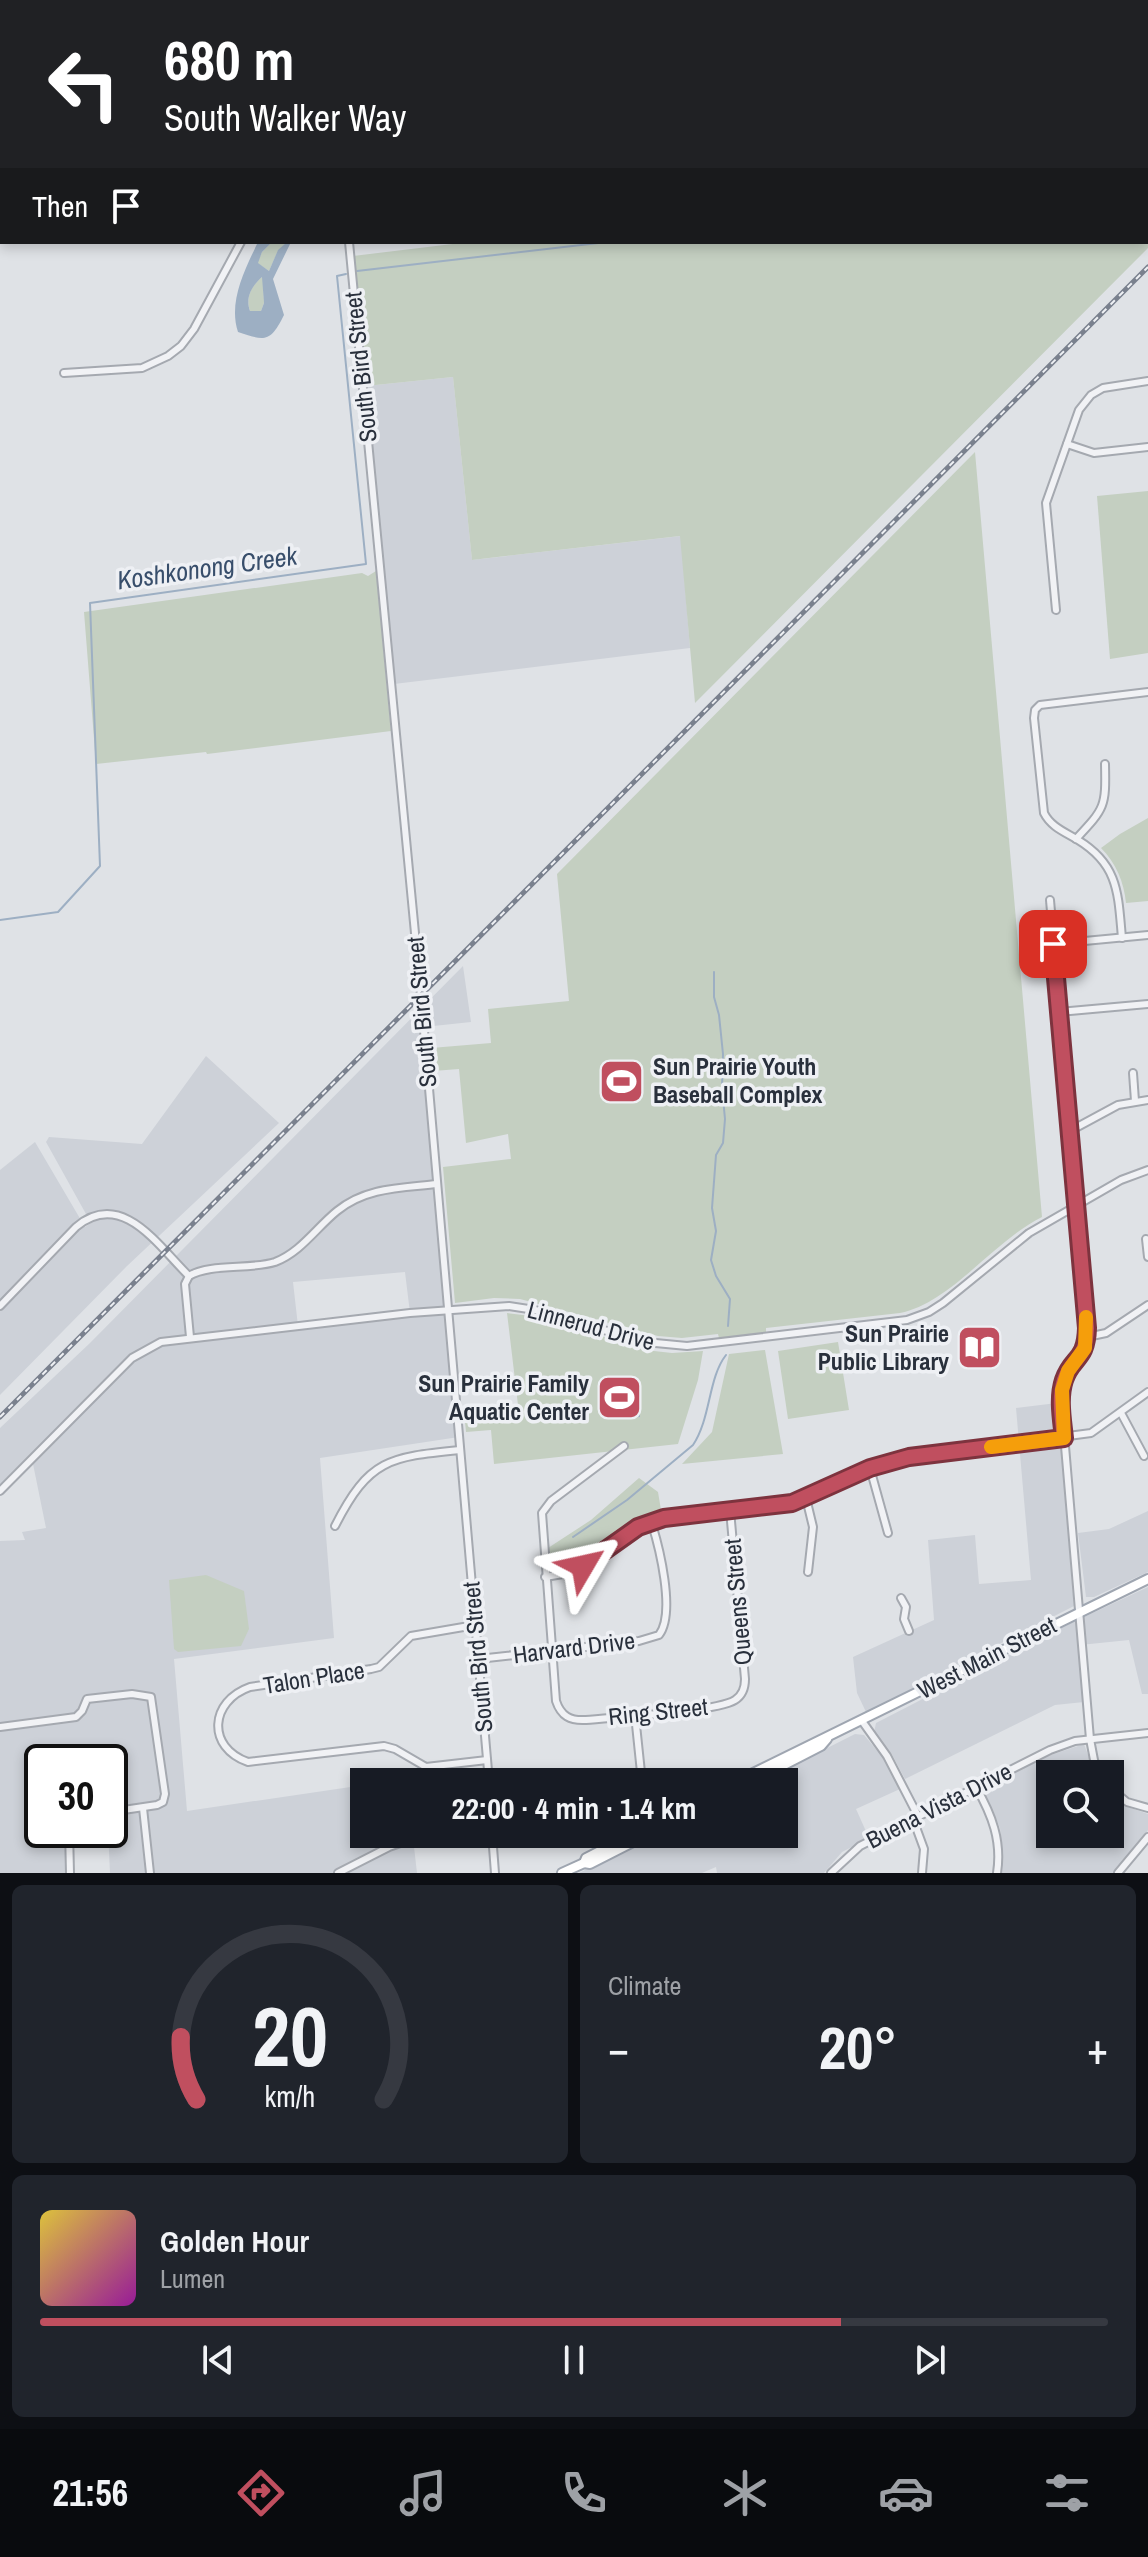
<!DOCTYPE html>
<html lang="en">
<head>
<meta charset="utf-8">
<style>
	body { margin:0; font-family:"Archivo Narrow",sans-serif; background:#20242c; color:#f1f3f6; height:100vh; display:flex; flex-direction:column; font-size:30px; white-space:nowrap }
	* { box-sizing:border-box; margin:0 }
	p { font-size:26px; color:#9ea1a6 }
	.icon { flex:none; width:44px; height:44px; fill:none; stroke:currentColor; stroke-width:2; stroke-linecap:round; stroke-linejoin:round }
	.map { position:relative; height:1873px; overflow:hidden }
	.details { display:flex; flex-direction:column; gap:12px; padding:12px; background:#0d0f14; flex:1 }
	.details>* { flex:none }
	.guide { position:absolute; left:0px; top:0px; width:1148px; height:244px; box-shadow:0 4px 12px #0003; background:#202124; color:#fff; overflow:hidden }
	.tools { position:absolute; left:1036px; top:1760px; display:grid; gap:16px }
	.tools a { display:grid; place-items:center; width:88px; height:88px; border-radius:0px; background:#171b24; box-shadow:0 4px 12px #0003; font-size:40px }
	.speed { position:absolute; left:24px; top:1744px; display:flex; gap:16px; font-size:40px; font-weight:700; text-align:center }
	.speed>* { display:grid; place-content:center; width:104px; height:104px; border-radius:50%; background:#171b24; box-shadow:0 4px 12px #0003; line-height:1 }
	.speed .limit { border:4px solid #111; border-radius:12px; background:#fff; color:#111 }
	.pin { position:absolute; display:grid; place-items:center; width:68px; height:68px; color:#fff; margin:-34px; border-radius:16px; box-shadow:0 4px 12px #0006 }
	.me { position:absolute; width:88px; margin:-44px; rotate:54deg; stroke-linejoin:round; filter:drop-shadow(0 0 6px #0008) }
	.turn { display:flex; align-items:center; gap:28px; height:168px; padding:0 32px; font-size:36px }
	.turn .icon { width:104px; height:104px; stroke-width:2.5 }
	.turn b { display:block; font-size:56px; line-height:68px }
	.then { display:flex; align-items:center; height:76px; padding:0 32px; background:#0003; gap:16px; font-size:30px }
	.big { font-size:60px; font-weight:800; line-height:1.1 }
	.details .widget { flex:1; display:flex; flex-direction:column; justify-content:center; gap:12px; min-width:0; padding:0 28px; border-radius:12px; background:#20242c }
	.details .dial { align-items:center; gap:0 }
	.dial svg { height:208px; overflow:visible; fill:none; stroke:#363941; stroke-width:7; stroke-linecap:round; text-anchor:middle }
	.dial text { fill:#f1f3f6; stroke:none }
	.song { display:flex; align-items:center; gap:24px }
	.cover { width:96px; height:96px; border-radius:12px; background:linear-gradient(135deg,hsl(50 70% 55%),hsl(300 70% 35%)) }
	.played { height:8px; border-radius:4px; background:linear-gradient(90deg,#c04f5f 75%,#363941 75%) }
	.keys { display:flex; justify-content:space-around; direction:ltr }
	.heat { display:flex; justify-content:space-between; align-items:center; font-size:44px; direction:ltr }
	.details .tiles { flex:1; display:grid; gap:12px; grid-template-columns:1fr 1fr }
	.widget:last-child { grid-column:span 2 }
	.trip { position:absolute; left:350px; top:1768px; width:448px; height:80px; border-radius:0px; background:#171b24; box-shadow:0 4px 12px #0003; font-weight:800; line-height:80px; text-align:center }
	.tab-bar { display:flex; height:128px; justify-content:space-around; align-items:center; background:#090b0e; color:#9ea1a6 }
	.tab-bar .icon { width:56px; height:56px }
	.tab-bar .active { color:#c04f5f }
	.tab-bar b { font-size:36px; color:#f1f3f6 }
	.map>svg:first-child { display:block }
	.built { fill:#cdd1d8; fill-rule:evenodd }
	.green { fill:#c4cfc1 }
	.water { fill:#9dafc3; fill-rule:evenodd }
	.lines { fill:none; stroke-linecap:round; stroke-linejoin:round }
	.stream { stroke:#9dafc3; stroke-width:2 }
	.minor-casing { stroke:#a5a9b0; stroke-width:10 }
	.major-casing { stroke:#9fa6b1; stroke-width:12 }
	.minor { stroke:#f1f2f5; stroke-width:6 }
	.major { stroke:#fff; stroke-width:8 }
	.rail-casing { stroke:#7a818e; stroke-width:5 }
	.rail { stroke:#eef0f4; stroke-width:2; stroke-dasharray:6; stroke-linecap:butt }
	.route-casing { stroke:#7d333e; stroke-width:20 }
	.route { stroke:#c04f5f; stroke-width:14 }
	.slow { stroke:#f59e0b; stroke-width:14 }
	.labels { text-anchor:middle; stroke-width:7; stroke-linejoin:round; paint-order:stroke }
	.street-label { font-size:24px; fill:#29303c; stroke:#eef0f4 }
	.poi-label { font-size:24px; font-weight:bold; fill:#29303c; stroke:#eef0f4; text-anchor:end }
	.water-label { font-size:26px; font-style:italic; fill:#384e6b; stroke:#eef0f4 }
</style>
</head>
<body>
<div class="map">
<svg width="1148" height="1873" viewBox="0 0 1148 1873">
	<rect width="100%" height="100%" fill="#dfe2e6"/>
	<!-- built -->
	<g class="built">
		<rect x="324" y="0" width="301" height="2"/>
		<path d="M 453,377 L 472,560 L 681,536 L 690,648 L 394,684 L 366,386 Z"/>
		<path d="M 463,966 L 471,1022 L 424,1027 L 459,1437 L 320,1458 L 334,1638 L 174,1659 L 187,1811 L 364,1785 L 364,1834 L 426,1834 L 413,1838 L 417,1873 L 110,1873 L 108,1830 L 110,1830 L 110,1762 L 42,1762 L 42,1830 L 69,1830 L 70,1873 L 0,1873 L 0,1541 L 25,1540 L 22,1532 L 46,1528 L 32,1459 L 0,1491 L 0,1428 L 90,1343 ZM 405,1272 L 410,1313 L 298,1326 L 293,1282 Z"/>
		<path d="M 206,1056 L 279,1123 L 127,1266 L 0,1395 L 0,1170 L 35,1142 L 85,1227 L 91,1223 L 46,1142 L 49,1137 L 142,1144 Z"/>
		<path d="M 1057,1403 L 1074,1606 L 866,1712 L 857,1693 L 853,1657 L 934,1620 L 928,1540 L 975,1535 L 979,1584 L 1031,1580 L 1016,1408 Z"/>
		<path d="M 1148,1511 L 1148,1572 L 1094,1597 L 1086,1597 L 1078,1533 L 1109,1529 Z"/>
		<path d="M 1148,1587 L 1148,1694 L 1142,1694 L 1129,1640 L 1080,1645 L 1084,1702 L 1055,1705 L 905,1779 L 891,1753 L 874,1733 L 876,1723 L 1065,1626 Z"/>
		<path d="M 855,1734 L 864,1735 L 886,1761 L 900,1789 L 856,1809 L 869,1838 L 842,1852 L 824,1873 L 717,1873 L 716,1867 L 702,1873 L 579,1873 L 657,1834 L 784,1834 L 784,1782 L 760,1782 Z"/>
		<path d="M 1084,1744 L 1095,1774 L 1050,1774 L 1050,1834 L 1110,1834 L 1110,1795 L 1125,1806 L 1148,1814 L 1148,1830 L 1144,1837 L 1114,1873 L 1002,1873 L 1003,1860 L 1000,1828 L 985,1794 L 986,1787 L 1042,1758 Z"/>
		<path d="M 444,1766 L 445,1782 L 387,1782 L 433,1775 L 432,1768 Z"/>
	</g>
	<!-- green -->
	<g class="green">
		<path d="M 625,0 L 1148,0 L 1148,248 L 695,703 L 680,536 L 472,560 L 453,377 L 366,386 L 353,256 L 469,242 L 1146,242 L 1146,2 Z"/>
		<path d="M 272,242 L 287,242 L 278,251 L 269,271 L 257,263 L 262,252 Z"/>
		<path d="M 263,276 L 264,303 L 261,311 L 250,311 C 245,297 252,285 263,276 Z"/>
		<path d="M 975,452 L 1042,1217 C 993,1241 951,1303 900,1313 L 766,1328 L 766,1332 L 719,1338 L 718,1334 L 682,1338 L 658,1336 L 520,1299 L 494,1298 L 455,1303 L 443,1167 L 511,1159 L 508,1134 L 466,1143 L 459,1069 L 433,1071 L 431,1048 L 491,1043 L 488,1009 L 569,1001 L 557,874 Z"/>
		<path d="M 1148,491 L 1148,653 L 1110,659 L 1097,496 Z"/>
		<path d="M 376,571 L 391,731 L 207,754 L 206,752 L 96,764 L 84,612 L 362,573 L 368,576 Z"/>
		<path d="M 1148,818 L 1148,901 L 1126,903 C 1124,882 1116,863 1101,848 L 1120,834 Z"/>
		<path d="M 507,1313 L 531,1316 L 654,1351 L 672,1353 L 703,1351 L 698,1380 L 678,1444 L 494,1464 L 491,1430 L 466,1432 L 464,1411 L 518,1405 Z"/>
		<path d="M 838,1342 L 849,1410 L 788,1419 L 778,1351 Z"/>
		<path d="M 765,1350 L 783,1454 L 682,1464 L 712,1432 L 729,1354 Z"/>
		<path d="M 639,1478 L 658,1492 L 661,1510 C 619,1520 590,1565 550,1569 L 548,1548 L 591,1520 Z"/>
		<path d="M 206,1575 L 244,1591 L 249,1629 L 241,1646 L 178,1652 L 174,1649 L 169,1580 Z"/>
	</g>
	<!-- water -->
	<g class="water">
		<path d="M 258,242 L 272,242 L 262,252 L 258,263 L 269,271 L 278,250 L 287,242 L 291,242 L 273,279 L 284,315 C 270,343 265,341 238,332 C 228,302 245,269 258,242 ZM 262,277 L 264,303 L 261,311 L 250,311 C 245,297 252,286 262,277 Z"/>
		<path d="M 617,1381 L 630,1382 L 635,1386 L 630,1394 L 624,1391 L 624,1400 L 638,1399 L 640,1417 C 612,1420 589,1405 617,1381 Z"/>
	</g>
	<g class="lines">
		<!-- stream -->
		<g class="stream">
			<path d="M 931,0 L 931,2"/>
			<path d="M 357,271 L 607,242"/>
			<path d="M 0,920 L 58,912 L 100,866 L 90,603 L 366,564 L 337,276 L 346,274"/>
			<path d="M 714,972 L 714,997 L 719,1015 L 723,1054 L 722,1088 L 725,1119 L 723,1143 L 716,1155 L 712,1208 L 716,1231 L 711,1260 L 716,1276 L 730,1299 L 728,1326"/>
			<path d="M 573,1537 L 627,1500 L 693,1445 C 711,1418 708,1378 726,1355"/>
		</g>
		<defs>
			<g id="minor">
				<path d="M 321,0 L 321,2"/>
				<path d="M 243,2 L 248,0"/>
				<path d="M 0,104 L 2,103"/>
				<path d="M 349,242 L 421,996 L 489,1782"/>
				<path d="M 64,373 L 142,368 L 168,356 L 181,346 L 194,329 L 241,242"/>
				<path d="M 1067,444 L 1094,453 L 1148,447"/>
				<path d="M 1056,610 L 1046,503 L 1079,410 L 1091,395 L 1103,388 L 1148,381"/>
				<path d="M 1076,839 C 1105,808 1106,807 1105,764"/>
				<path d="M 1050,900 L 1087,1328 L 1085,1348 L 1064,1380 L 1062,1411 L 1090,1739 L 1094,1760 L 1099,1774"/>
				<path d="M 1122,938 C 1118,894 1119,865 1078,840 C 1065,832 1051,827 1044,813 L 1034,718 L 1035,710 L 1040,705 L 1148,692"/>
				<path d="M 1053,944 L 1148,935"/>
				<path d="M 1059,1012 L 1148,1004"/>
				<path d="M 1133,1073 L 1135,1101"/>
				<path d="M 1068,1132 L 1118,1105 L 1148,1100"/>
				<path d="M 1146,1239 L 1148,1257"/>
				<path d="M 189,1276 C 210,1263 250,1270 275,1262 C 301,1252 316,1228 337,1211 C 366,1187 402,1188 437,1184"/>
				<path d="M 189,1276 L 185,1284 L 190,1337"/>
				<path d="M 0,1306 L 76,1227 C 122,1188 159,1247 189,1276"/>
				<path d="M 1087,1337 L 1106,1333 L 1148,1305"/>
				<path d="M 1121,1413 L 1144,1456"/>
				<path d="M 624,1446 L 551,1501 L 542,1513 L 556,1701 C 561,1716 570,1721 586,1720 C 614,1717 716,1712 735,1700 C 743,1695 745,1688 745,1679 L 730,1510"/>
				<path d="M 870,1468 L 888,1533"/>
				<path d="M 0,1491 L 132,1358 L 161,1342 L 410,1313 L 509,1306 L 535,1310 L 645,1342 L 687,1346 L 907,1320 L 929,1312 L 943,1303 L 1029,1233 L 1121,1180 L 1148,1170"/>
				<path d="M 806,1498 L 813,1527 L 808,1572"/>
				<path d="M 335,1526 C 369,1459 389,1457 460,1450"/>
				<path d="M 545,1577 L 569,1573 L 638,1527 L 662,1518 L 792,1503 L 870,1468 L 909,1457 L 1091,1433 L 1148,1392"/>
				<path d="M 901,1598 L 906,1607 L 904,1619 L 909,1631"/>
				<path d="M 475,1625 L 411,1636 L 379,1667 L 371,1669 L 250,1687 C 210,1701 206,1747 248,1762 L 384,1746 L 395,1749 L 426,1767 L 487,1760"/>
				<path d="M 478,1659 L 639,1641 L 659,1635 C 676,1613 659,1546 651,1521"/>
				<path d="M 635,1715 L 642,1782"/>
				<path d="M 862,1721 L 887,1756 L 918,1816"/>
				<path d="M 0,1727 L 76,1717 L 82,1711 L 87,1699 L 132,1694 L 151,1697 L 165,1794 L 163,1802 L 157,1805 L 110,1812"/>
				<path d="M 673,1782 C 691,1780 721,1769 735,1782"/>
				<path d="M 976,1787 C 992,1815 1002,1841 997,1873"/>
				<path d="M 1110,1788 L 1127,1802 L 1148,1808"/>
				<path d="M 143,1808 L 150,1873"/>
				<path d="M 913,1819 L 924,1849 L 922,1873"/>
				<path d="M 69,1830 L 70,1873"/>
				<path d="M 492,1834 L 495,1873"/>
				<path d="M 338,1873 L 389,1847 L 426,1834"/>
				<path d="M 831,1873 L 860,1846 L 1050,1750 L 1075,1741 L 1148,1733"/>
				<path d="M 1118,1873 L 1148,1837"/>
			</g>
			<g id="major">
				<path d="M 735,1782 L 1148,1579"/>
				<path d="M 751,1782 L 821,1746 L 827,1739"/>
				<path d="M 584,1863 L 586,1858 L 633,1834"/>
				<path d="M 562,1873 L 584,1863 L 590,1864 L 649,1834"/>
			</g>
		</defs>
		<!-- minor casing -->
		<use href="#minor" class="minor-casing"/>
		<!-- major casing -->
		<use href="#major" class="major-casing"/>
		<!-- minor -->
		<use href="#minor" class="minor"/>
		<!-- major -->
		<use href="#major" class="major"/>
		<defs>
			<path id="rail" d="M 0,1417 L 1148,267"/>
		</defs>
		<!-- rail casing -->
		<use href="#rail" class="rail-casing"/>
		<!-- rail -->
		<use href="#rail" class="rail"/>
	</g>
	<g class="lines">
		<defs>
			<path id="route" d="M 583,1566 L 638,1527 L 664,1518 L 792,1503 L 870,1468 L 909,1457 L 1064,1438 C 1062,1419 1058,1398 1064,1380 C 1072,1356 1086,1362 1087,1328 L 1053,944"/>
		</defs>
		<!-- route casing -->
		<use href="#route" class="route-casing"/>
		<!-- route -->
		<use href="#route" class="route"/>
		<!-- slow -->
		<path class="slow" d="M 991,1447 L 1064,1438 L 1062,1390 L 1068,1371 L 1085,1348 L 1086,1317"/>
	</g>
	<!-- icons -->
	<defs>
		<symbol id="stadium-square" viewBox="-11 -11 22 22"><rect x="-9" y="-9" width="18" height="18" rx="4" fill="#c04f5f" stroke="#eef0f4"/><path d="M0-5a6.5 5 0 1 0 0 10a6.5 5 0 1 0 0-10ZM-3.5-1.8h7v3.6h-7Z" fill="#fff"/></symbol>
		<symbol id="library-square" viewBox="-11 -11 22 22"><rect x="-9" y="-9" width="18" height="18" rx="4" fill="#c04f5f" stroke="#eef0f4"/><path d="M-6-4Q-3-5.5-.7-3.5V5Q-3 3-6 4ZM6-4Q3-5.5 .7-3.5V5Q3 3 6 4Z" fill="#fff"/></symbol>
	</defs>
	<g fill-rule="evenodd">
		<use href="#stadium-square" x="596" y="1056" width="51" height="51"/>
		<use href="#library-square" x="954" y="1322" width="51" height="51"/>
		<use href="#stadium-square" x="594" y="1372" width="51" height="51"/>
	</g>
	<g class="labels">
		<!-- street labels -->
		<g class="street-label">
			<text transform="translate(361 367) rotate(-96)" y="8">South Bird Street</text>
			<text transform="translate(422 1012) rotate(-95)" y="8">South Bird Street</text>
			<text transform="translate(591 1326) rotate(15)" y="8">Linnerud Drive</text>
			<text transform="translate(738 1602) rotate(-95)" y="8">Queens Street</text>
			<text transform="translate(574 1648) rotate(-7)" y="8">Harvard Drive</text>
			<text transform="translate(478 1657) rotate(-95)" y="8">South Bird Street</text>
			<text transform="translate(987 1658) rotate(-27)" y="8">West Main Street</text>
			<text transform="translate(314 1678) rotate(-9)" y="8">Talon Place</text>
			<text transform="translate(658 1712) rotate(-6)" y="8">Ring Street</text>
			<text transform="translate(939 1806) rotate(-27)" y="8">Buena Vista Drive</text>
		</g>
		<!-- poi labels -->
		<g class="poi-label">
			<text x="653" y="1075" text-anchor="start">Sun Prairie Youth<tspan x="653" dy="28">Baseball Complex</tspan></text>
			<text x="949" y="1342">Sun Prairie<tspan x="949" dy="28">Public Library</tspan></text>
			<text x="589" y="1392">Sun Prairie Family<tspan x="589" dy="28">Aquatic Center</tspan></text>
		</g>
		<!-- water labels -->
		<g class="water-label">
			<text transform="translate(207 568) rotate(-8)" y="9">Koshkonong Creek</text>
		</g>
	</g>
</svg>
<div class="tools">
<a><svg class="icon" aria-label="search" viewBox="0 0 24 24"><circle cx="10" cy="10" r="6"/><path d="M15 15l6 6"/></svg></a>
</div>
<div class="speed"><div class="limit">30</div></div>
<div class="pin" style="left:1053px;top:944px;background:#d93025"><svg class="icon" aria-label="arrive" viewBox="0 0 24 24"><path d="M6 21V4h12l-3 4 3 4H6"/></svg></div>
<svg class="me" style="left:583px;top:1566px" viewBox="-20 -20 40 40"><path d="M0-17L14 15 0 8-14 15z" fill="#c04f5f" stroke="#fff" stroke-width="4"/></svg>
<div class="trip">22:00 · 4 min · 1.4 km</div>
<div class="guide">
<div class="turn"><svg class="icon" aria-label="left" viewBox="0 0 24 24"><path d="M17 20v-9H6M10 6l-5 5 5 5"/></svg><div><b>680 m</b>South Walker Way</div></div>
<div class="then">Then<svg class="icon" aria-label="arrive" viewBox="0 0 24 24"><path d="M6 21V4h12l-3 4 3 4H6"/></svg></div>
</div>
</div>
<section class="details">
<div class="tiles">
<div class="widget dial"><svg viewBox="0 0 100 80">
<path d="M14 69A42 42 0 1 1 86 69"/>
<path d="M14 69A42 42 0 0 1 8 45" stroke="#c04f5f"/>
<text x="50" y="56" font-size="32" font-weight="700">20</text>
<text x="50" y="72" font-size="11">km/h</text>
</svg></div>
<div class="widget"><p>Climate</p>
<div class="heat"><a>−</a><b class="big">20°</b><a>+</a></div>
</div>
<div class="widget">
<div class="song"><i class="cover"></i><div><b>Golden Hour</b><p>Lumen</p></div></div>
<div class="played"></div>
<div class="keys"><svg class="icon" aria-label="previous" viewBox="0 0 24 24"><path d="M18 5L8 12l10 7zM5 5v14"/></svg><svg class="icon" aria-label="pause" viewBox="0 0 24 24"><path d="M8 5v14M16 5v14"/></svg><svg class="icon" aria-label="next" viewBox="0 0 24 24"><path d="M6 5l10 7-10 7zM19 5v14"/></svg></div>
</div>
</div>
</section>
<nav class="tab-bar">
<b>21:56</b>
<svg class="icon active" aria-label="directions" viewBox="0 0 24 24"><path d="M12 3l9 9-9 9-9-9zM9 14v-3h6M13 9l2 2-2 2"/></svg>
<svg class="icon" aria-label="music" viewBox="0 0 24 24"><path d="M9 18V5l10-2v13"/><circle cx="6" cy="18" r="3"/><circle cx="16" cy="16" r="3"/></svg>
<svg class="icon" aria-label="phone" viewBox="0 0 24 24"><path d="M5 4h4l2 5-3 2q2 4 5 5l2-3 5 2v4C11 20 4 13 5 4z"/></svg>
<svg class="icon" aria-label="climate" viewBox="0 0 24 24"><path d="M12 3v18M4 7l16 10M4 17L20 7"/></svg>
<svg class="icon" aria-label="car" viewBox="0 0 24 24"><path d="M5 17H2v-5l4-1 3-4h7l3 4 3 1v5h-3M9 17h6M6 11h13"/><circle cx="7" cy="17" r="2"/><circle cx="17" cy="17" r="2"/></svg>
<svg class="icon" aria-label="filters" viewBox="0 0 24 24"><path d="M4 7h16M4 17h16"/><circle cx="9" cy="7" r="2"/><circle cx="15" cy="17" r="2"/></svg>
</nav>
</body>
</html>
